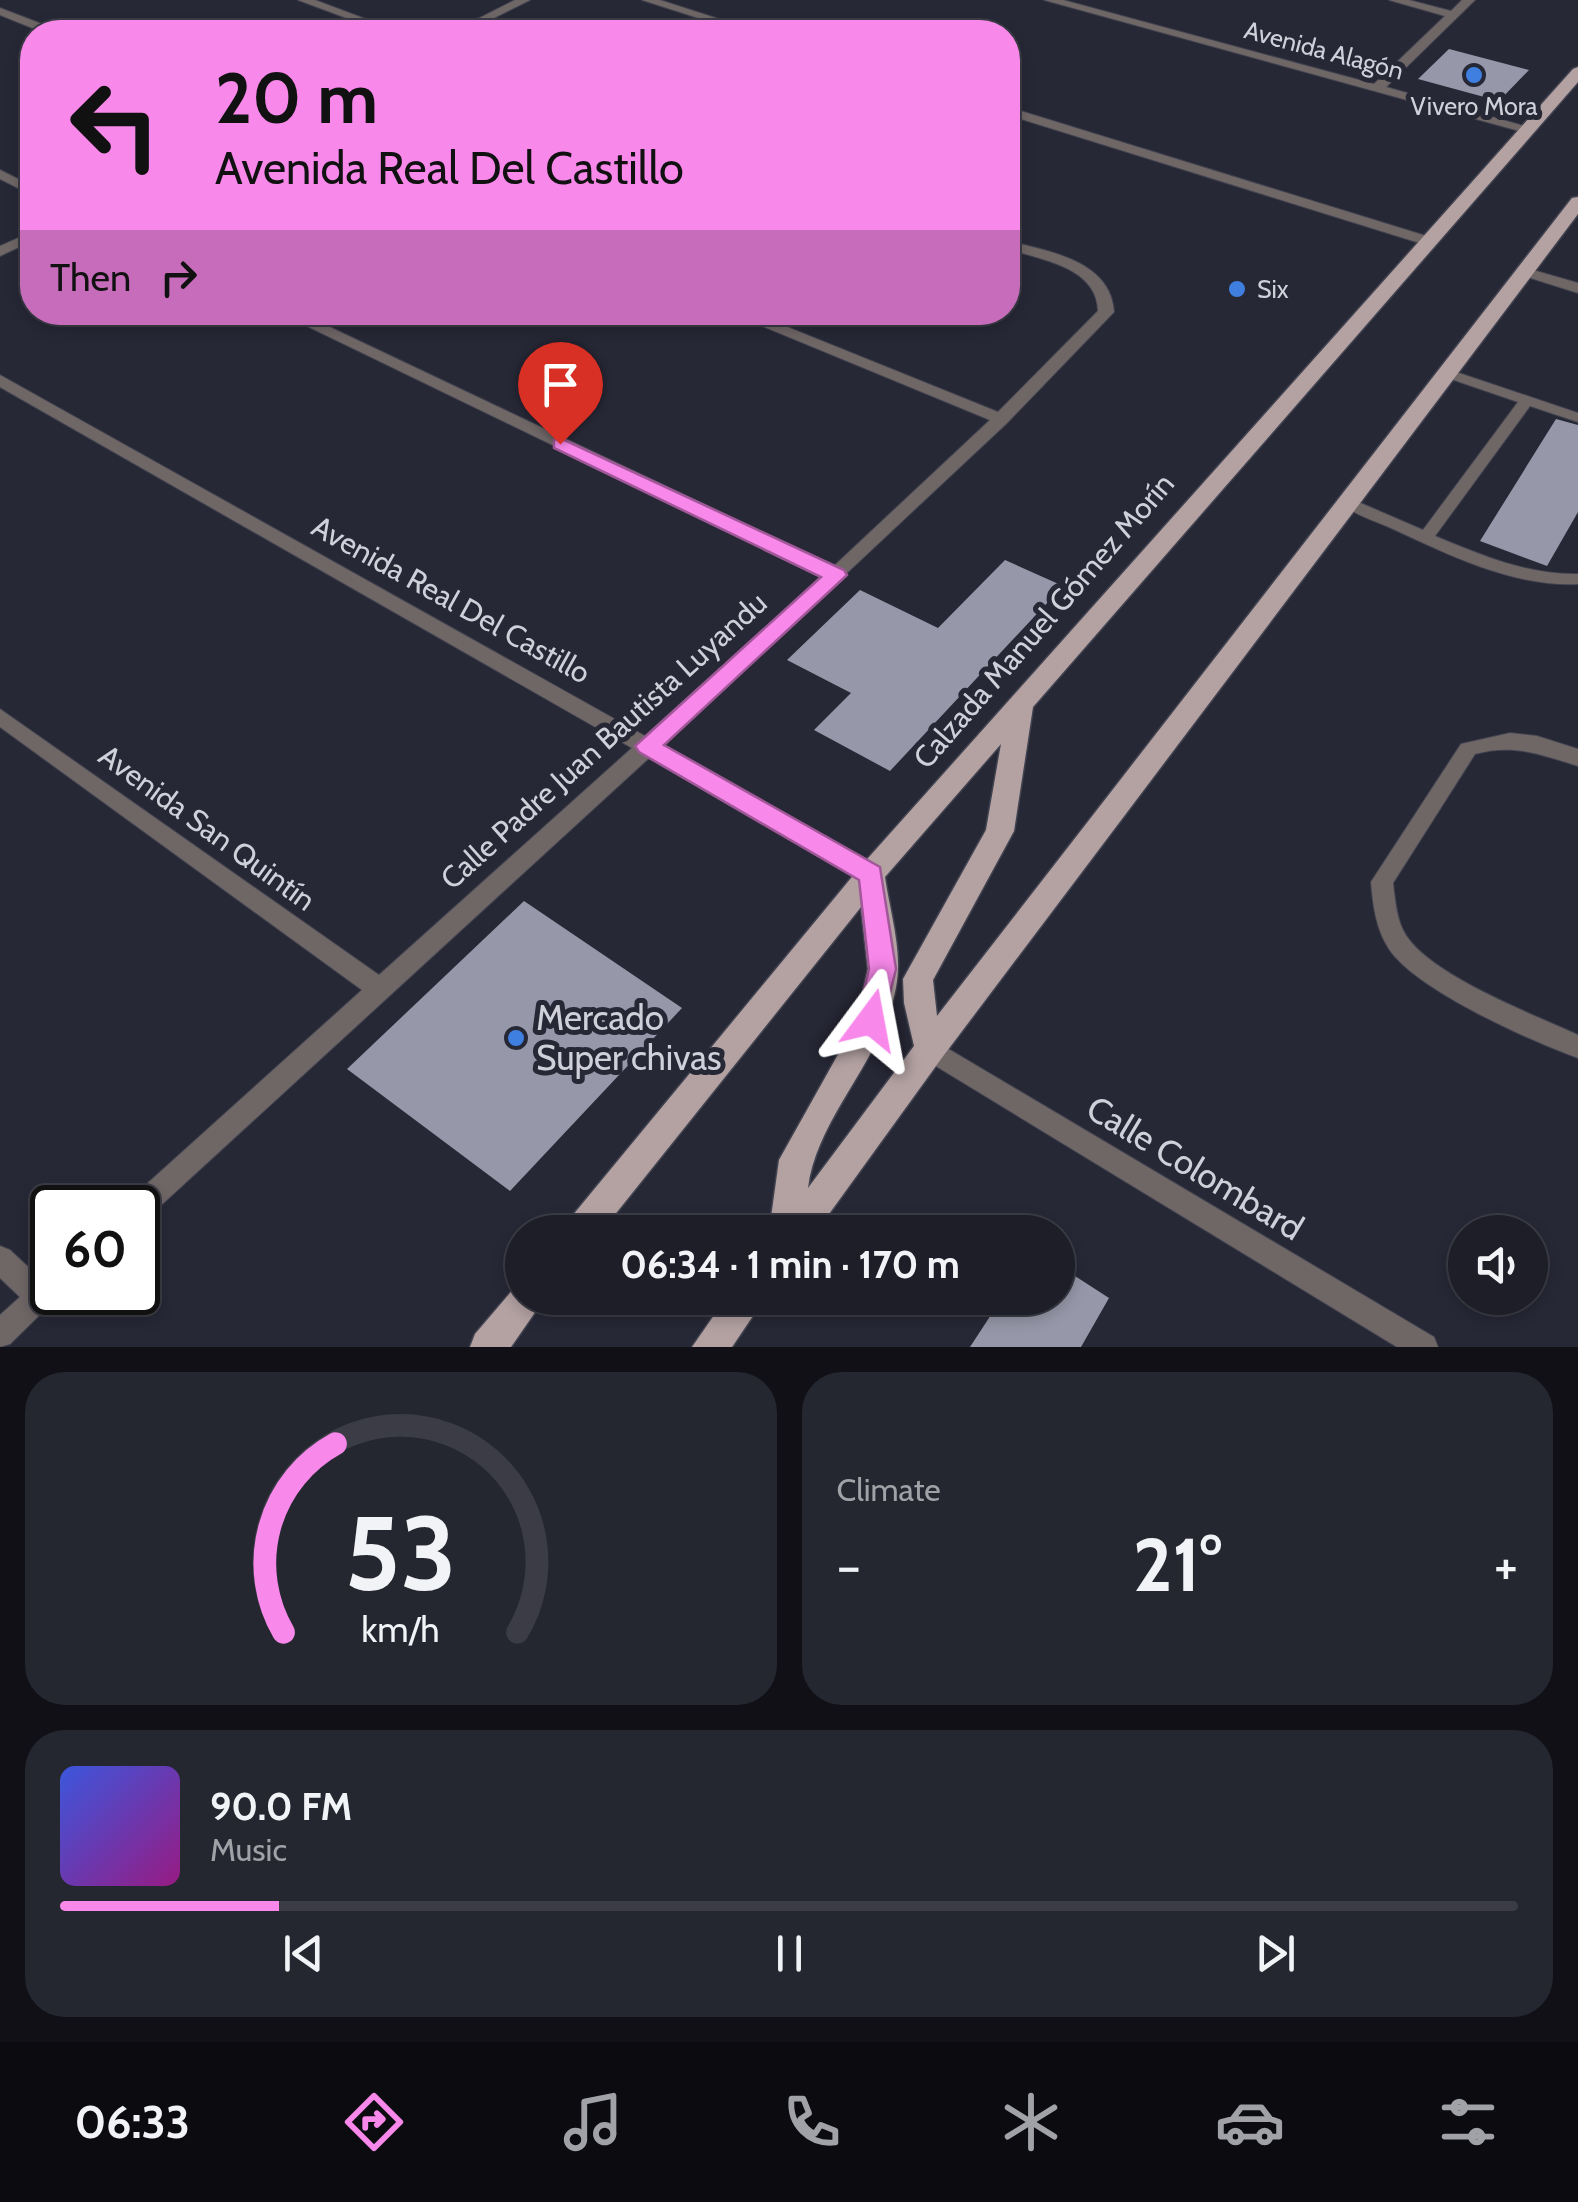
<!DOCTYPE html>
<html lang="en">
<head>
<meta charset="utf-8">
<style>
	body { margin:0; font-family:Cabin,sans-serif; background:#252730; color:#f1f3f6; height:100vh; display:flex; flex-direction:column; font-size:38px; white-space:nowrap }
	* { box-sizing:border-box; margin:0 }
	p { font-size:32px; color:#a0a2a8 }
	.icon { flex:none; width:55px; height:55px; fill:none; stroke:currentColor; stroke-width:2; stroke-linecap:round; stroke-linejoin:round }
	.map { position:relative; height:1347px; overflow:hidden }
	.details { display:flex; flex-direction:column; gap:25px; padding:25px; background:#101016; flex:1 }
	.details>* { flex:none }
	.banner { position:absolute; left:20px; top:20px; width:1000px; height:305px; border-radius:40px; box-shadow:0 5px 15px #0003,0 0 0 2px #3b3c45; background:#f888ea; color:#111; overflow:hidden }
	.fabs { position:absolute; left:1448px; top:1215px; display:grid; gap:20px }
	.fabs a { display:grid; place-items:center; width:100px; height:100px; border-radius:50%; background:#1d1e28; box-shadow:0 5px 15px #0003,0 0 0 2px #3b3c45; font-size:50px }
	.speed { position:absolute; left:30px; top:1185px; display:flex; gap:20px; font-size:50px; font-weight:700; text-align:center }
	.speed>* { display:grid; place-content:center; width:130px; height:130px; border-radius:50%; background:#1d1e28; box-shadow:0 5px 15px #0003,0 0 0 2px #3b3c45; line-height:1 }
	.speed .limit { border:5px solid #111; border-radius:15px; background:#fff; color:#111 }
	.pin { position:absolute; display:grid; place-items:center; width:85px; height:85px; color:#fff; margin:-102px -42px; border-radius:50% 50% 50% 0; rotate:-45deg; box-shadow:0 0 10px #0007 }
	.pin .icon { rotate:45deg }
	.me { position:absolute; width:110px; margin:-55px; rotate:13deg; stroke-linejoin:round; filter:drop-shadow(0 0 8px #0008) }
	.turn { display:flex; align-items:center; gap:35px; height:210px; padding:0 30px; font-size:45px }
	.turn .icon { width:130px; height:130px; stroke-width:2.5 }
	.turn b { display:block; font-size:70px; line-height:85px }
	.then { display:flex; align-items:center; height:95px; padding:0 30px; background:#0003; gap:20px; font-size:38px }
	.big { font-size:75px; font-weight:700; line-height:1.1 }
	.details .tile { flex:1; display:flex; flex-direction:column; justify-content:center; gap:15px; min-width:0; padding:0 35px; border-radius:40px; background:#252730 }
	.details .dial { align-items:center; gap:0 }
	.dial svg { height:260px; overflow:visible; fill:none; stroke:#3b3c45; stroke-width:7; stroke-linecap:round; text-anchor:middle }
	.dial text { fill:#f1f3f6; stroke:none }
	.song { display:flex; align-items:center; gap:30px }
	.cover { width:120px; height:120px; border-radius:15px; background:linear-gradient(135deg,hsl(230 70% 55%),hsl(310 70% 35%)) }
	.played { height:10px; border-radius:5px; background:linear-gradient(90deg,#f888ea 15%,#3b3c45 15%) }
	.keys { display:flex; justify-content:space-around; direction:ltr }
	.heat { display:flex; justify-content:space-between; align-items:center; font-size:55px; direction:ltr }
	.details .tiles { flex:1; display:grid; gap:25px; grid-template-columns:1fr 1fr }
	.tile:last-child { grid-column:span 2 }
	.trip { position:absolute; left:505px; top:1215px; width:570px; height:100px; border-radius:50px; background:#1d1e28; box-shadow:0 5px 15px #0003,0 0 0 2px #3b3c45; font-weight:700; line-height:100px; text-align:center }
	.menu { display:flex; height:160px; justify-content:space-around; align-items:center; background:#0c0c10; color:#a0a2a8 }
	.menu .icon { width:70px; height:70px }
	.menu .selected { color:#f888ea }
	.menu b { font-size:45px; color:#f1f3f6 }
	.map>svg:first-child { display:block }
	.building { fill:#9698a9 }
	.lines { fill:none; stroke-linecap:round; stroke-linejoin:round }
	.service-casing { stroke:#424350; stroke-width:2 }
	.minor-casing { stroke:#424350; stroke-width:2 }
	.primary-casing { stroke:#424350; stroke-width:3 }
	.service { fill:#6f6666; fill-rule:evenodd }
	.minor { fill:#6f6666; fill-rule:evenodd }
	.primary { fill:#b4a2a3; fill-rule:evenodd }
	.route { fill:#f888ea; stroke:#a15898; stroke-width:2.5 }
	.shop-dot { fill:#3f7fe0; stroke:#272836; stroke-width:4 }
	.labels { text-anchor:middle; stroke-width:10; stroke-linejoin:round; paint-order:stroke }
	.far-street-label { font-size:25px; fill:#cfd0d9; stroke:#272836 }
	.far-poi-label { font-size:25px; fill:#cfd0d9; stroke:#272836 }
	.street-label { font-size:30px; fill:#cfd0d9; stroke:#272836 }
	.near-poi-label { font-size:35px; fill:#cfd0d9; stroke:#272836; text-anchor:start }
	.near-street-label { font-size:35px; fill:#cfd0d9; stroke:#272836 }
</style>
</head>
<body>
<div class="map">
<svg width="1578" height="1347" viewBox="0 0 1578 1347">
	<rect width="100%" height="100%" fill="#272836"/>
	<!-- building -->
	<g class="building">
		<path d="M 1449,49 L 1529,70 L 1499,101 L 1418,79 Z"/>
		<path d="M 1556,419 L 1578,425 L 1578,512 L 1547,566 L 1480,541 Z"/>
		<path d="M 1005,560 L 1063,586 L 890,771 L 814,730 L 851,693 L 787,660 L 860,590 L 938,628 Z"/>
		<path d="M 524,901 L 682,1008 L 510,1191 L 347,1069 Z"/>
		<path d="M 1058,1265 L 1109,1298 L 1081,1347 L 970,1347 L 1002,1298 L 1058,1298 Z"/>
	</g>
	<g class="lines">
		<defs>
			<path id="service" d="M 1450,370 L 1578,413 L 1578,422 L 1530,406 L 1435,536 C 1481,555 1527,575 1578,574 L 1578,584 C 1513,587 1449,555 1391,528 C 1375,521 1355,515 1342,504 L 1344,501 L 1356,501 L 1423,530 L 1518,402 L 1445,377 L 1443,374 Z"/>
			<g id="minor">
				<path d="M 298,0 L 315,0 L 400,32 L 384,32 Z"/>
				<path d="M 515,0 L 530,0 L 466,32 L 452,32 Z"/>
				<path d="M 642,0 L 660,0 L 759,32 L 742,32 Z"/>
				<path d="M 1044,0 L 1063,0 L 1374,84 L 1445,16 L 1389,0 L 1409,0 L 1451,11 L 1462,0 L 1475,0 L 1386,87 L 1535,129 L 1523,132 Z"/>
				<path d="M 0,8 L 55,29 L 57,32 L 42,32 L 0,15 Z"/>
				<path d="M 1008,107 L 1436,239 L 1438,242 L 1426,245 L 1008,115 Z"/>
				<path d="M 0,170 L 32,186 L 32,195 L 0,179 Z"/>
				<path d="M 32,232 L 32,241 L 0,256 L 0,246 Z"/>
				<path d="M 1008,241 C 1049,251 1111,261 1114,312 L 1007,423 L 662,746 L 879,868 L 882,874 L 879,880 L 871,883 L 863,880 L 649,758 L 147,1218 L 138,1222 L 138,1208 L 125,1208 L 129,1200 L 362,990 L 0,727 L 0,709 L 379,975 L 632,748 L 0,387 L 0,375 L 645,736 L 823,576 L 278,312 L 298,312 L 834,566 L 990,420 L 728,312 L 750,312 L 998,412 L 1098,311 C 1097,267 1042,260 1008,249 Z"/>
				<path d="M 1526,268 L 1578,283 L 1578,293 L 1521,275 L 1519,272 Z"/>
				<path d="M 1510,733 L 1537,736 L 1578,749 L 1578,766 C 1543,755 1513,743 1475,754 L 1393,883 C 1395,898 1396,916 1403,930 C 1423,973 1535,1015 1578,1035 L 1578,1058 C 1531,1041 1416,990 1389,949 C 1376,929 1373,906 1371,882 L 1461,744 Z"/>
				<path d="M 930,1038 L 1434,1337 L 1438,1347 L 1397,1347 L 921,1057 L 918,1049 L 921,1041 Z"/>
				<path d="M 0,1246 L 10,1250 L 40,1278 L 52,1273 L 52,1292 L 63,1292 L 10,1344 L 0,1347 L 0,1315 L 20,1297 L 0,1278 Z"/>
			</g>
			<g id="primary">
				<path d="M 1578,67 L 1578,82 L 1033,707 L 1014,831 L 933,980 L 937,1016 L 1572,198 L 1578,197 L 1578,214 L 941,1059 L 816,1232 L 769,1232 L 779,1160 L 845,1042 L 862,995 L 868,969 L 861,907 L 601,1232 L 563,1232 L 568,1221 L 861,866 L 1573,69 ZM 1001,744 L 986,830 L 903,979 L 904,1003 L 914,1046 L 808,1188 C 817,1112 895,1049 898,969 C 899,939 889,906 885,877 Z"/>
				<path d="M 522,1283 L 522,1298 L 545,1298 L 511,1347 L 470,1347 L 475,1334 L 516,1286 Z"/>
				<path d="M 726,1298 L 765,1298 L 732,1347 L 692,1347 Z"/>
			</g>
		</defs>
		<!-- service casing -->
		<use href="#service" class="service-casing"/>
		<!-- minor casing -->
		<use href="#minor" class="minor-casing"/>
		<!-- primary casing -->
		<use href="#primary" class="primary-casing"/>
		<!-- service -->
		<use href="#service" class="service"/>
		<!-- minor -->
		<use href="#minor" class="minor"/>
		<!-- primary -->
		<use href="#primary" class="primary"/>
	</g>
	<!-- route -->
	<path class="route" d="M 560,438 L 844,570 L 847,575 L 664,745 L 880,867 L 896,969 L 881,1029 L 871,1032 L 861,1029 L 857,1020 L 869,969 L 859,880 L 639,752 L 635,746 L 821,577 L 554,448 L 554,440 Z"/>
	<!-- markers -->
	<g class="shop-dot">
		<circle cx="1474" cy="75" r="10"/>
		<circle cx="1237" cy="289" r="10"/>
		<circle cx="516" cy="1038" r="10"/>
	</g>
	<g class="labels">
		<!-- far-street labels -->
		<g class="far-street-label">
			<text transform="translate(1324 50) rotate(15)" y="9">Avenida Alagón</text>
		</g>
		<!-- far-poi labels -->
		<g class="far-poi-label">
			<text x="1474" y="115">Vivero Mora</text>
			<text x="1257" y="298" text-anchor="start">Six</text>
		</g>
		<!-- street labels -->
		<g class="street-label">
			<text transform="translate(451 600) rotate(29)" y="10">Avenida Real Del Castillo</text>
			<text transform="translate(1044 621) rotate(-49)" y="10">Calzada Manuel Gómez Morín</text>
			<text transform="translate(604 741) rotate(-42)" y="10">Calle Padre Juan Bautista Luyandu</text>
			<text transform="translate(207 828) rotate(36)" y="10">Avenida San Quintín</text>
		</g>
		<!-- near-poi labels -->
		<g class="near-poi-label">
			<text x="536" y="1030">Mercado<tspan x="536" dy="40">Super chivas</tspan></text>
		</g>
		<!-- near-street labels -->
		<g class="near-street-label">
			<text transform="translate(1195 1168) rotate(31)" y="12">Calle Colombard</text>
		</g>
	</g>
</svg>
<div class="fabs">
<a><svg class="icon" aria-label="sound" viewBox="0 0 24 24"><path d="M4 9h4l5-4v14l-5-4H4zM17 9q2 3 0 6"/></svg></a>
</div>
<div class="speed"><div class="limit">60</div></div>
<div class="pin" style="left:560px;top:444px;background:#d93025"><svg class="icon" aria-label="arrive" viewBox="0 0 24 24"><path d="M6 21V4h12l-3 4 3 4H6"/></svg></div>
<svg class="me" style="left:871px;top:1020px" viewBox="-20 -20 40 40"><path d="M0-17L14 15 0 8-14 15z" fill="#f888ea" stroke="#fff" stroke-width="4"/></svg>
<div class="trip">06:34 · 1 min · 170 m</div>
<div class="banner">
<div class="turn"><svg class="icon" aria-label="left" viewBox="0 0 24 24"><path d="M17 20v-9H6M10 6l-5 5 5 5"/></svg><div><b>20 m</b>Avenida Real Del Castillo</div></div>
<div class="then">Then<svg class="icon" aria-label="right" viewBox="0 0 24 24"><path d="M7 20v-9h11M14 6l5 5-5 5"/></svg></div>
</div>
</div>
<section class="details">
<div class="tiles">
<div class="tile dial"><svg viewBox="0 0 100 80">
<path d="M14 69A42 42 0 1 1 86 69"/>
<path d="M14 69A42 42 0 0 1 30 11" stroke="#f888ea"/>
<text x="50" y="56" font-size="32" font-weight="700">53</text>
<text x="50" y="72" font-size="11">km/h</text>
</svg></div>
<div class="tile"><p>Climate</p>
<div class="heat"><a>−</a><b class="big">21°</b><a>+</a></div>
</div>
<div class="tile">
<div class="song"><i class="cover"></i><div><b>90.0 FM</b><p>Music</p></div></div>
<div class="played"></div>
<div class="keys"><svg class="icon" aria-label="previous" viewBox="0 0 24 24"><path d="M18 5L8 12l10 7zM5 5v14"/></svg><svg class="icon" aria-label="pause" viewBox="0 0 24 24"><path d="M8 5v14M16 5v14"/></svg><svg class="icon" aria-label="next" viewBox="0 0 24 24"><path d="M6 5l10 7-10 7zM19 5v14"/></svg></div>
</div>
</div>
</section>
<nav class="menu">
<b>06:33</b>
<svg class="icon selected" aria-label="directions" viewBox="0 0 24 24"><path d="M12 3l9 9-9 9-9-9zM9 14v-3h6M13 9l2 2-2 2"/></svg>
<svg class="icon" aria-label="music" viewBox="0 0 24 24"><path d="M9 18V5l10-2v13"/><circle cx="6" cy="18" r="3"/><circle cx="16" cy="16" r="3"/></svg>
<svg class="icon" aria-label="phone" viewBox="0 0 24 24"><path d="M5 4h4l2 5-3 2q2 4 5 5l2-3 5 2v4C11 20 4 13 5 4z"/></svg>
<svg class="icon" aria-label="climate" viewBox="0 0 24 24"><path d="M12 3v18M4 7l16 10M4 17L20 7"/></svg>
<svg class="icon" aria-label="car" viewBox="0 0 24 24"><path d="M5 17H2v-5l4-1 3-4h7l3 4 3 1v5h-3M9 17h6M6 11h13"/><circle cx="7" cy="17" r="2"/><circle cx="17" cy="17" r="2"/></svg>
<svg class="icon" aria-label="filters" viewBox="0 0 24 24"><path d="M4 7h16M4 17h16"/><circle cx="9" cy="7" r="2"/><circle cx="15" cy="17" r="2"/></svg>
</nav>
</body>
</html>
